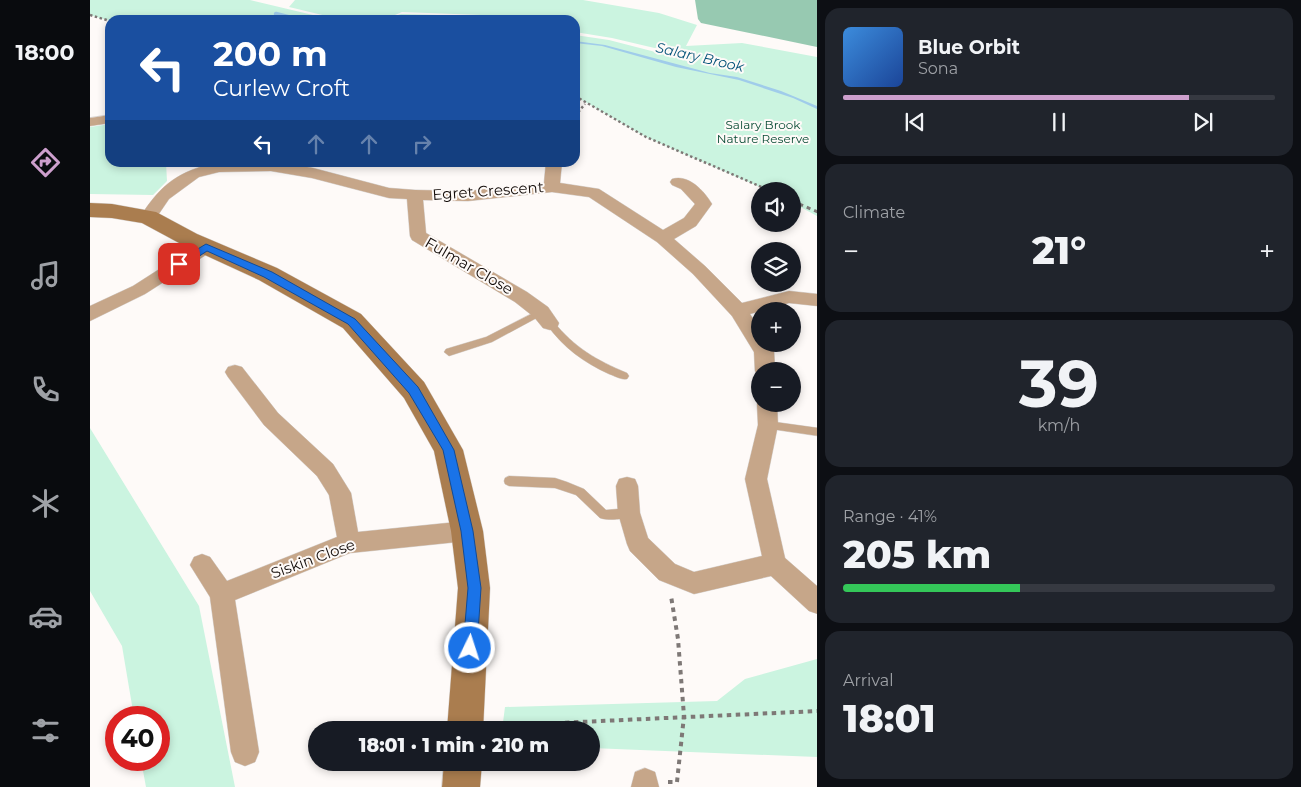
<!DOCTYPE html>
<html lang="en">
<head>
<meta charset="utf-8">
<style>
	body { margin:0; font-family:Montserrat,sans-serif; background:#20242c; color:#f1f3f6; height:100vh; display:flex; flex-direction:column; font-size:19px; white-space:nowrap }
	* { box-sizing:border-box; margin:0 }
	p { font-size:16px; color:#9ea1a6 }
	.icon { flex:none; width:28px; height:28px; fill:none; stroke:currentColor; stroke-width:2; stroke-linecap:round; stroke-linejoin:round }
	.map { position:relative; flex:1; overflow:hidden }
	.sheet { display:flex; flex-direction:column; gap:8px; padding:8px; background:#0d0f14; width:484px }
	.sheet>* { flex:none }
	.top-card { position:absolute; left:15px; top:15px; width:475px; height:152px; border-radius:15px; box-shadow:0 2px 8px #0003; background:#1a4fa0; color:#fff; overflow:hidden }
	.controls { position:absolute; left:661px; top:182px; display:grid; gap:10px }
	.controls a { display:grid; place-items:center; width:50px; height:50px; border-radius:50%; background:#171b24; box-shadow:0 2px 8px #0003; font-size:25px }
	.speed { position:absolute; left:15px; top:706px; display:flex; gap:10px; font-size:25px; font-weight:700; text-align:center }
	.speed>* { display:grid; place-content:center; width:65px; height:65px; border-radius:50%; background:#171b24; box-shadow:0 2px 8px #0003; line-height:1 }
	.speed .limit { border:8px solid #d22; background:#fff; color:#111 }
	.pin { position:absolute; display:grid; place-items:center; width:42px; height:42px; color:#fff; margin:-21px; border-radius:10px; box-shadow:0 2px 8px #0006 }
	.me { position:absolute; width:55px; margin:-28px; rotate:4deg; stroke-linejoin:round; filter:drop-shadow(0 0 4px #0008) }
	.turn { display:flex; align-items:center; gap:18px; height:105px; padding:0 25px; font-size:22px }
	.turn .icon { width:65px; height:65px; stroke-width:2.5 }
	.turn b { display:block; font-size:35px; line-height:42px }
	.lanes { display:flex; align-items:center; height:48px; padding:0 25px; background:#0003; justify-content:center; gap:25px; direction:ltr }
	.lanes .off { opacity:.35 }
	.big { font-size:38px; font-weight:800; line-height:1.1 }
	.sheet .card { flex:1; display:flex; flex-direction:column; justify-content:center; gap:8px; min-width:0; padding:0 18px; border-radius:15px; background:#20242c }
	.sheet .dial { align-items:center; gap:0 }
	.dial b { font-size:65px; line-height:1 }
	.song { display:flex; align-items:center; gap:15px }
	.cover { width:60px; height:60px; border-radius:8px; background:linear-gradient(135deg,hsl(210 70% 55%),hsl(220 70% 35%)) }
	.played { height:5px; border-radius:2px; background:linear-gradient(90deg,#cd9fcd 80%,#363941 80%) }
	.keys { display:flex; justify-content:space-around; direction:ltr }
	.heat { display:flex; justify-content:space-between; align-items:center; font-size:28px; direction:ltr }
	.charge { height:8px; border-radius:4px; background:linear-gradient(90deg,#34c759 41%,#363941 0) }
	.trip { position:absolute; left:218px; top:721px; width:292px; height:50px; border-radius:25px; background:#171b24; box-shadow:0 2px 8px #0003; font-weight:800; line-height:50px; text-align:center }
	main { display:flex; flex:1; min-height:0 }
	.menu { display:flex; flex-direction:column; width:90px; justify-content:space-around; align-items:center; background:#090b0e; color:#9ea1a6 }
	.menu .icon { width:35px; height:35px }
	.menu .on { color:#cd9fcd }
	.menu b { font-size:22px; color:#f1f3f6 }
	.map>svg:first-child { display:block }
	.green { fill:#cbf4e0 }
	.forest { fill:#97c9b1 }
	.water { fill:#a0ccea }
	.lines { fill:none; stroke-linecap:round; stroke-linejoin:round }
	.stream { stroke:#a0ccea; stroke-width:4.5 }
	.lane-casing { stroke:#d8d4d2; stroke-width:1 }
	.street-casing { stroke:#d8d4d2; stroke-width:1 }
	.secondary-casing { stroke:#d8d4d2; stroke-width:1 }
	.path-far2 { stroke:#7e7876; stroke-width:2.5; stroke-dasharray:2.5 2.5; stroke-linecap:butt }
	.path-far1 { stroke:#7e7876; stroke-width:3; stroke-dasharray:4 4; stroke-linecap:butt }
	.path { stroke:#7e7876; stroke-width:4; stroke-dasharray:4.5 4.5; stroke-linecap:butt }
	.lane { fill:#c6a689; fill-rule:evenodd }
	.street { fill:#c6a689; fill-rule:evenodd }
	.secondary { fill:#aa7d4f; fill-rule:evenodd }
	.route { fill:#1a73e8; stroke:#114b97 }
	.labels { text-anchor:middle; stroke-width:4; stroke-linejoin:round; paint-order:stroke }
	.far-park-label { font-size:12px; fill:#084b34; stroke:#fefaf8 }
	.far-water-label { font-size:14px; font-style:italic; fill:#055379; stroke:#fefaf8 }
	.street-label { font-size:15px; fill:#120b08; stroke:#fefaf8 }
</style>
</head>
<body>
<main>
<nav class="menu">
<b>18:00</b>
<svg class="icon on" aria-label="directions" viewBox="0 0 24 24"><path d="M12 3l9 9-9 9-9-9zM9 14v-3h6M13 9l2 2-2 2"/></svg>
<svg class="icon" aria-label="music" viewBox="0 0 24 24"><path d="M9 18V5l10-2v13"/><circle cx="6" cy="18" r="3"/><circle cx="16" cy="16" r="3"/></svg>
<svg class="icon" aria-label="phone" viewBox="0 0 24 24"><path d="M5 4h4l2 5-3 2q2 4 5 5l2-3 5 2v4C11 20 4 13 5 4z"/></svg>
<svg class="icon" aria-label="climate" viewBox="0 0 24 24"><path d="M12 3v18M4 7l16 10M4 17L20 7"/></svg>
<svg class="icon" aria-label="car" viewBox="0 0 24 24"><path d="M5 17H2v-5l4-1 3-4h7l3 4 3 1v5h-3M9 17h6M6 11h13"/><circle cx="7" cy="17" r="2"/><circle cx="17" cy="17" r="2"/></svg>
<svg class="icon" aria-label="filters" viewBox="0 0 24 24"><path d="M4 7h16M4 17h16"/><circle cx="9" cy="7" r="2"/><circle cx="15" cy="17" r="2"/></svg>
</nav>
<div class="map">
<svg width="728" height="787" viewBox="0 0 728 787">
	<rect width="100%" height="100%" fill="#fefaf8"/>
	<!-- green -->
	<g class="green">
		<path d="M 0,0 L 160,0 L 244,20 L 20,21 L 0,15 Z"/>
		<path d="M 205,0 L 493,0 L 569,13 L 607,25 L 596,46 L 652,43 L 727,57 L 727,216 L 703,203 L 702,191 L 679,191 L 556,137 L 485,96 L 485,35 L 519,40 L 577,55 L 595,57 L 594,49 L 590,54 L 522,38 L 485,32 L 485,20 L 419,20 L 391,15 L 312,12 L 298,18 L 249,19 L 199,7 Z"/>
		<path d="M 311,14 L 384,16 L 405,20 L 295,20 Z"/>
		<path d="M 20,124 L 20,162 L 76,163 L 77,181 L 63,195 L 0,194 L 0,127 Z"/>
		<path d="M 0,428 L 109,606 L 145,787 L 56,787 L 51,760 L 69,760 L 69,718 L 44,717 L 32,646 L 0,591 Z"/>
		<path d="M 727,659 L 727,757 L 501,748 L 501,730 L 412,730 L 415,707 L 627,701 L 655,679 Z"/>
	</g>
	<!-- forest -->
	<path class="forest" d="M 605,0 L 727,0 L 727,47 L 611,23 L 608,19 Z"/>
	<!-- water -->
	<path class="water" d="M 485,41 L 515,45 L 620,73 L 647,77 L 691,91 L 727,106 L 727,109 L 703,98 L 649,80 L 586,67 L 512,46 L 485,43 Z"/>
	<g class="lines">
		<!-- stream -->
		<path class="stream" d="M 186,14 L 209,20"/>
		<defs>
			<g id="lane">
				<path d="M 451,309 L 456,312 L 454,314 L 402,342 L 359,356 L 354,352 L 356,349 L 396,337 Z"/>
				<path d="M 460,320 L 463,321 C 485,348 506,360 537,373 L 539,376 L 537,379 C 531,380 525,376 519,374 C 493,362 474,348 457,325 L 455,323 Z"/>
				<path d="M 678,421 L 728,428 L 728,436 L 674,428 L 673,425 L 674,422 Z"/>
				<path d="M 419,476 L 465,478 L 477,482 L 494,489 L 516,510 L 539,508 L 543,510 L 545,513 L 543,516 C 534,519 519,521 510,518 L 486,495 L 465,488 L 419,486 L 415,484 L 414,481 L 415,478 Z"/>
			</g>
			<g id="street">
				<path d="M 20,115 L 20,123 L 0,126 L 0,118 Z"/>
				<path d="M 127,162 L 188,162 L 223,168 L 299,188 L 325,190 L 378,191 L 454,183 L 456,162 L 472,162 L 470,183 L 509,189 L 573,230 L 594,218 L 605,204 L 591,189 L 582,185 L 580,182 L 582,179 C 599,174 614,191 622,204 L 606,226 L 584,239 L 615,266 L 652,303 L 699,291 L 728,294 L 728,306 L 699,303 L 660,314 L 670,330 L 670,344 L 679,344 L 684,351 L 685,371 L 670,371 L 670,377 L 668,376 L 665,371 L 664,352 L 642,316 L 603,274 L 567,242 L 499,197 L 462,192 L 378,201 L 333,200 L 336,233 L 437,292 L 458,307 L 469,323 L 467,328 L 460,330 L 453,328 L 444,317 L 425,302 L 322,240 L 320,236 L 317,199 L 299,198 L 222,178 L 181,171 L 129,172 L 109,177 L 79,199 L 64,221 L 58,222 L 52,221 L 50,217 C 72,183 88,172 127,162 Z"/>
				<path d="M 116,241 L 122,243 L 125,247 L 122,251 L 55,294 L 0,321 L 0,306 L 43,286 L 110,243 Z"/>
				<path d="M 145,365 L 152,367 L 188,413 L 243,464 L 261,493 L 268,532 L 377,521 L 385,524 L 388,531 L 385,538 L 377,541 L 260,553 L 145,600 L 169,752 L 165,762 L 155,766 L 145,762 L 141,752 L 120,597 L 100,565 L 104,557 L 112,554 L 120,557 L 137,581 L 247,537 L 239,495 L 227,476 L 174,425 L 138,377 L 135,372 L 138,367 Z"/>
				<path d="M 670,398 L 670,404 L 687,404 L 688,425 L 677,479 L 695,558 L 728,587 L 728,614 L 719,611 L 681,576 L 604,594 L 569,580 L 540,551 L 537,544 L 528,513 L 526,486 L 529,479 L 537,477 L 545,479 L 548,486 L 550,513 L 558,538 L 585,564 L 604,572 L 672,556 L 655,479 L 668,425 L 667,404 Z"/>
				<path d="M 555,768 L 565,772 L 569,787 L 541,787 L 545,772 Z"/>
			</g>
			<g id="secondary">
				<path d="M 0,203 L 22,204 L 66,212 L 107,234 L 187,268 L 271,314 L 334,382 L 373,450 L 393,531 L 400,588 L 393,730 L 357,730 L 368,588 L 361,531 L 344,451 L 314,398 L 253,328 L 169,280 L 91,244 L 52,223 L 22,218 L 0,217 Z"/>
				<path d="M 354,762 L 392,762 L 390,787 L 352,787 Z"/>
			</g>
		</defs>
		<!-- lane casing -->
		<use href="#lane" class="lane-casing"/>
		<!-- street casing -->
		<use href="#street" class="street-casing"/>
		<!-- secondary casing -->
		<use href="#secondary" class="secondary-casing"/>
		<!-- path-far2 -->
		<g class="path-far2">
			<path d="M 0,15 L 20,21"/>
			<path d="M 485,96 L 556,137 L 681,191"/>
			<path d="M 485,116 L 495,104"/>
		</g>
		<!-- path-far1 -->
		<path class="path-far1" d="M 702,201 L 728,212"/>
		<!-- path -->
		<g class="path">
			<path d="M 403,726 L 728,711"/>
			<path d="M 578,782 L 587,782 L 594,716 L 588,639 L 581,596"/>
		</g>
		<!-- lane -->
		<use href="#lane" class="lane"/>
		<!-- street -->
		<use href="#street" class="street"/>
		<!-- secondary -->
		<use href="#secondary" class="secondary"/>
	</g>
	<!-- route -->
	<path class="route" d="M 116,244 L 182,272 L 265,319 L 328,387 L 364,450 L 383,531 L 391,588 L 387,648 L 385,652 L 380,654 L 375,652 L 373,648 L 378,588 L 371,531 L 353,450 L 319,393 L 258,324 L 174,277 L 117,251 L 93,267 L 86,267 L 86,262 Z"/>
	<g class="labels">
		<!-- far-park labels -->
		<g class="far-park-label">
			<text x="673" y="129">Salary Brook<tspan x="673" dy="14">Nature Reserve</tspan></text>
		</g>
		<!-- far-water labels -->
		<g class="far-water-label">
			<text transform="translate(610 57) rotate(13)" y="5">Salary Brook</text>
		</g>
		<!-- street labels -->
		<g class="street-label">
			<text transform="translate(398 191) rotate(-4)" y="5">Egret Crescent</text>
			<text transform="translate(379 266) rotate(30)" y="5">Fulmar Close</text>
			<text transform="translate(223 559) rotate(-20)" y="5">Siskin Close</text>
		</g>
	</g>
</svg>
<div class="controls">
<a><svg class="icon" aria-label="sound" viewBox="0 0 24 24"><path d="M4 9h4l5-4v14l-5-4H4zM17 9q2 3 0 6"/></svg></a>
<a><svg class="icon" aria-label="layers" viewBox="0 0 24 24"><path d="M12 4l9 5-9 5-9-5zM3 14l9 5 9-5"/></svg></a>
<a>+</a>
<a>−</a>
</div>
<div class="speed"><div class="limit">40</div></div>
<div class="pin" style="left:89px;top:264px;background:#d93025"><svg class="icon" aria-label="arrive" viewBox="0 0 24 24"><path d="M6 21V4h12l-3 4 3 4H6"/></svg></div>
<svg class="me" style="left:380px;top:648px" viewBox="-20 -20 40 40"><circle r="17" fill="#1a73e8" stroke="#fff" stroke-width="3"/><path d="M0-11L8 9 0 5-8 9z" fill="#fff"/></svg>
<div class="trip">18:01 · 1 min · 210 m</div>
<div class="top-card">
<div class="turn"><svg class="icon" aria-label="left" viewBox="0 0 24 24"><path d="M17 20v-9H6M10 6l-5 5 5 5"/></svg><div><b>200 m</b>Curlew Croft</div></div>
<div class="lanes"><svg class="icon" aria-label="left" viewBox="0 0 24 24"><path d="M17 20v-9H6M10 6l-5 5 5 5"/></svg><svg class="icon off" aria-label="ahead" viewBox="0 0 24 24"><path d="M12 20V5M6 11l6-6 6 6"/></svg><svg class="icon off" aria-label="ahead" viewBox="0 0 24 24"><path d="M12 20V5M6 11l6-6 6 6"/></svg><svg class="icon off" aria-label="right" viewBox="0 0 24 24"><path d="M7 20v-9h11M14 6l5 5-5 5"/></svg></div>
</div>
</div>
<section class="sheet">
<div class="card">
<div class="song"><i class="cover"></i><div><b>Blue Orbit</b><p>Sona</p></div></div>
<div class="played"></div>
<div class="keys"><svg class="icon" aria-label="previous" viewBox="0 0 24 24"><path d="M18 5L8 12l10 7zM5 5v14"/></svg><svg class="icon" aria-label="pause" viewBox="0 0 24 24"><path d="M8 5v14M16 5v14"/></svg><svg class="icon" aria-label="next" viewBox="0 0 24 24"><path d="M6 5l10 7-10 7zM19 5v14"/></svg></div>
</div>
<div class="card"><p>Climate</p>
<div class="heat"><a>−</a><b class="big">21°</b><a>+</a></div>
</div>
<div class="card dial"><b>39</b><p>km/h</p></div>
<div class="card"><p>Range · 41%</p><b class="big">205 km</b><div class="charge"></div></div>
<div class="card"><p>Arrival</p><b class="big">18:01</b></div>
</section>
</main>
</body>
</html>
